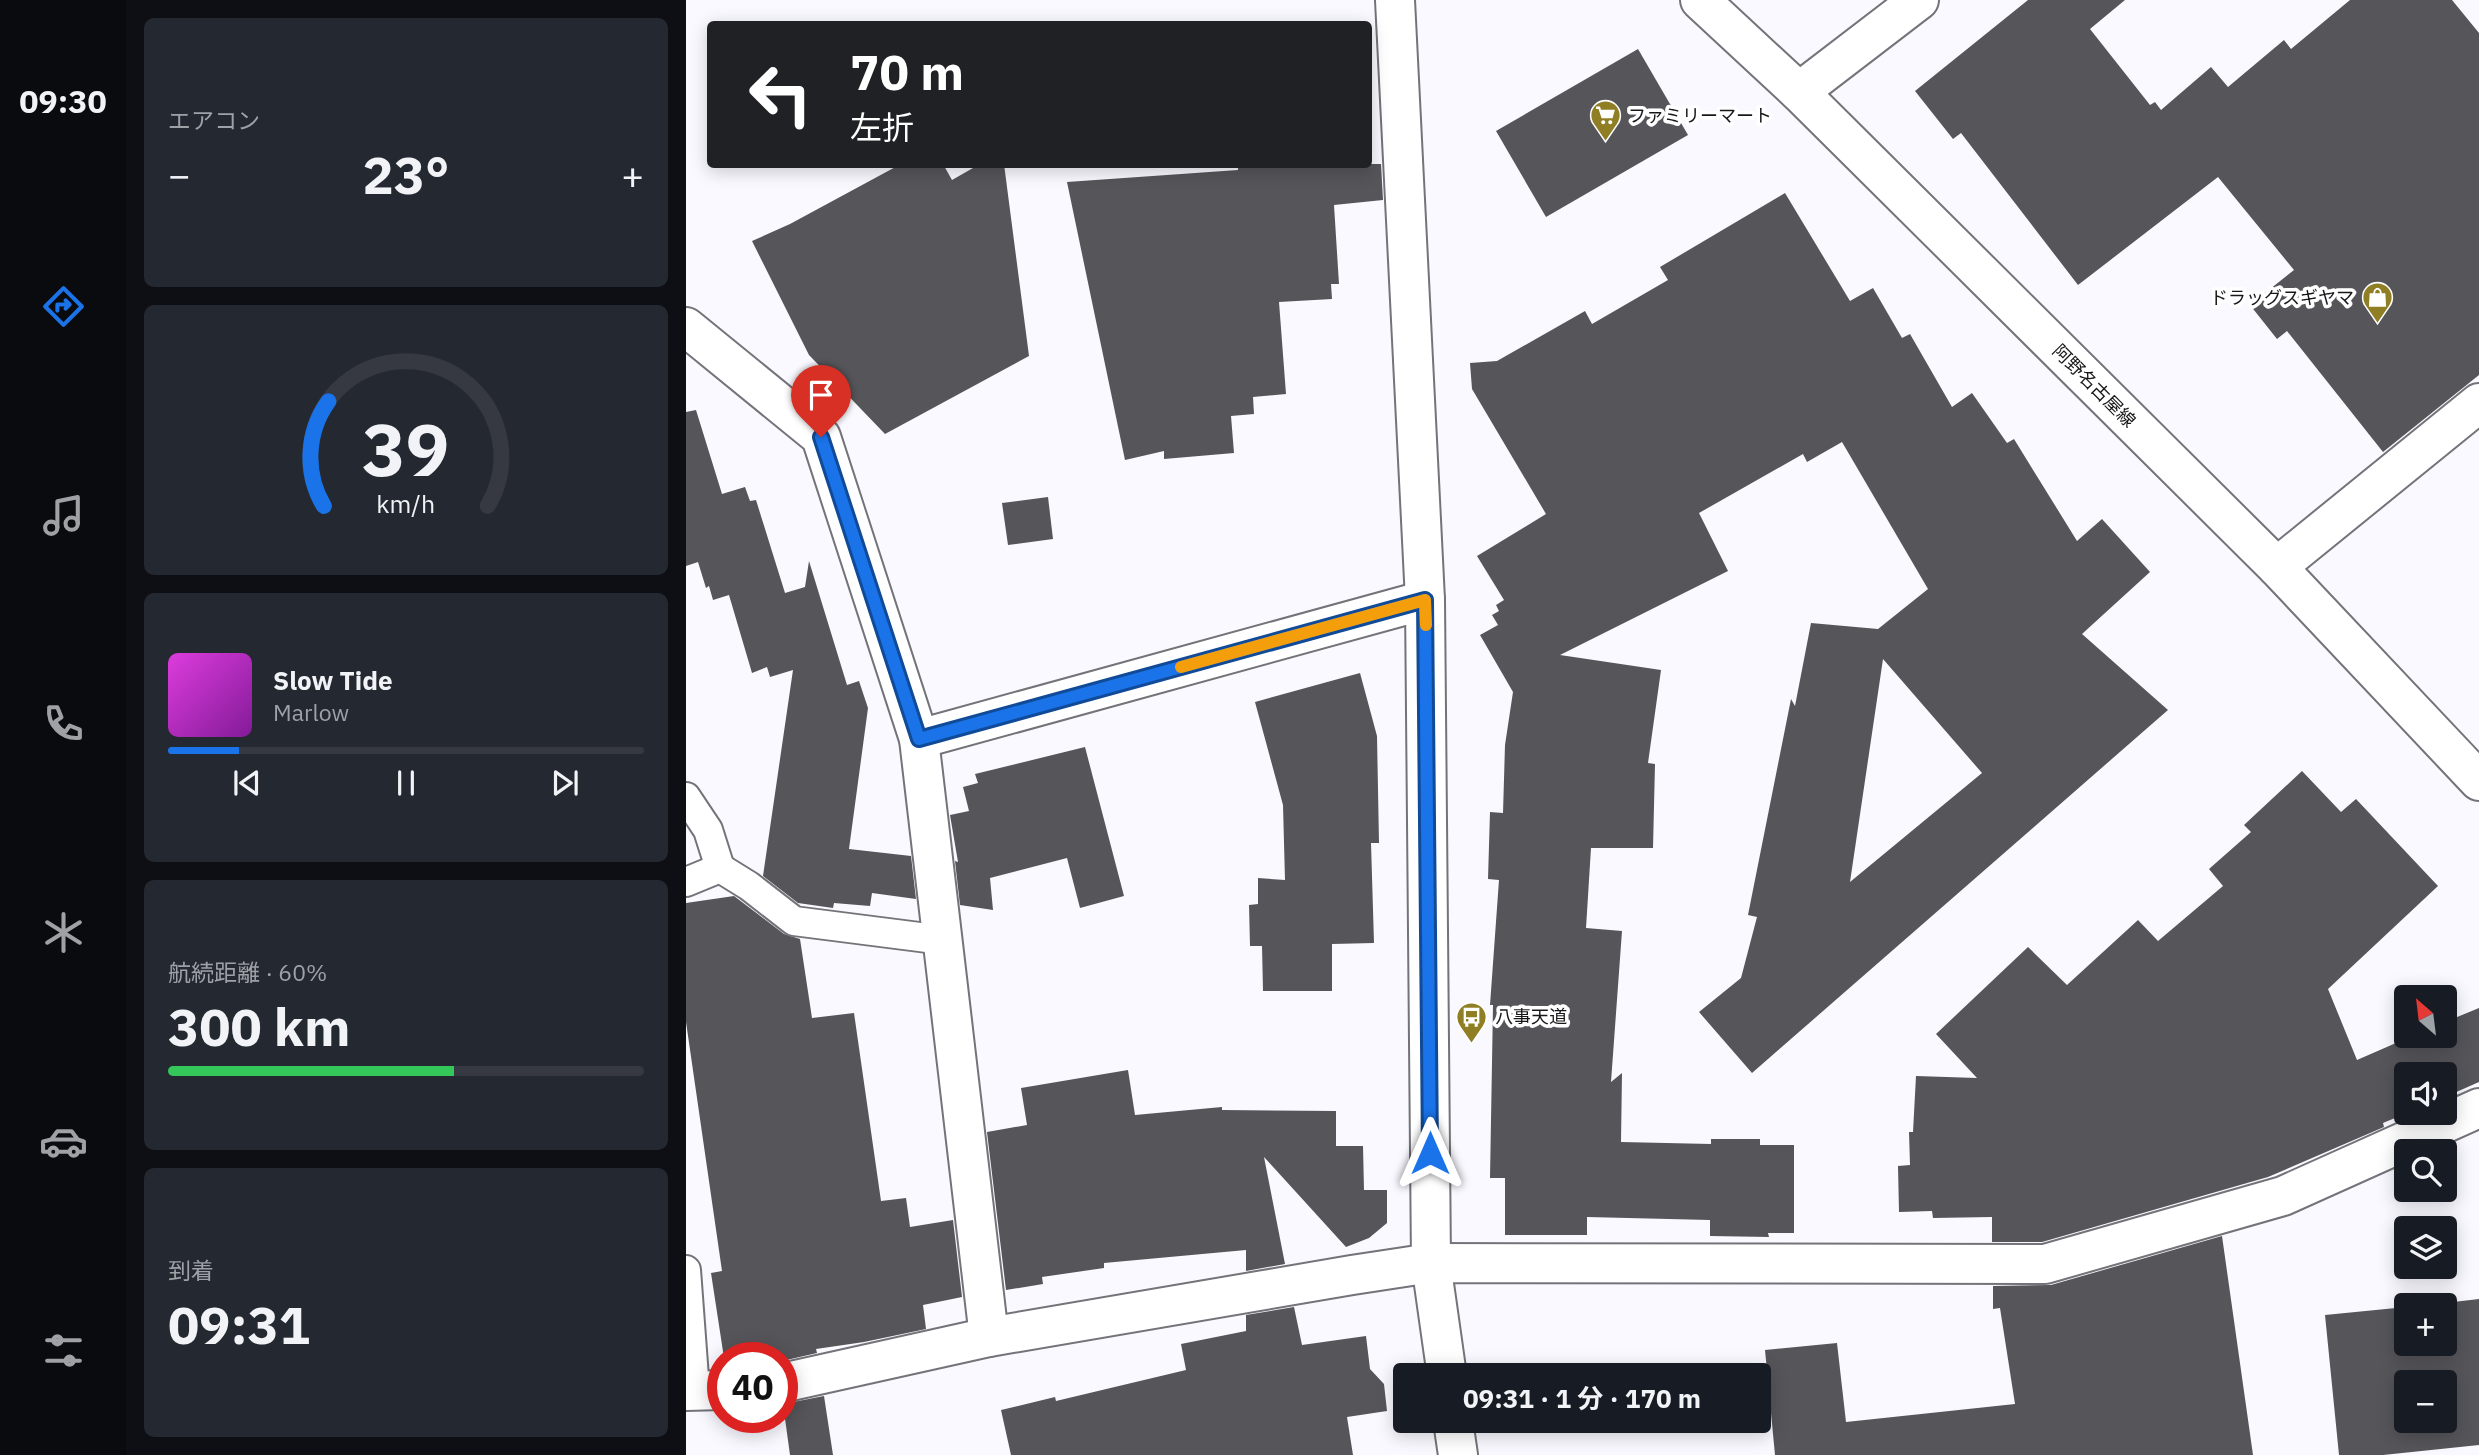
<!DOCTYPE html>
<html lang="ja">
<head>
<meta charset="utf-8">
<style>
	body { margin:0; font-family:"IBM Plex Sans","Noto Sans JP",sans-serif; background:#242831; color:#f1f3f6; height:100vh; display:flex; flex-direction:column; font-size:26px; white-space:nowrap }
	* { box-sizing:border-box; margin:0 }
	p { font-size:23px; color:#9ea1a6 }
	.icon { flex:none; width:38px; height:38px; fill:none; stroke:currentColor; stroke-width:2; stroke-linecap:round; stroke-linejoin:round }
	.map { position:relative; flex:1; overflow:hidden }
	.panel { display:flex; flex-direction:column; gap:18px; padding:18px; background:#0d0f14; width:560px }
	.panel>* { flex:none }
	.hud { position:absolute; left:21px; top:21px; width:665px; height:147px; border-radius:7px; box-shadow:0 4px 18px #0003; background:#202124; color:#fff; overflow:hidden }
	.needle { width:46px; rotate:332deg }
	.tools { position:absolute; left:1708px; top:985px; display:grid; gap:14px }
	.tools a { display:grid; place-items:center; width:63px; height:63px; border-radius:7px; background:#171b24; box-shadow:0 4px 18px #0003; font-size:35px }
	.speed { position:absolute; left:21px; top:1342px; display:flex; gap:14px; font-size:35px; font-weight:700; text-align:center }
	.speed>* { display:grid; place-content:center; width:91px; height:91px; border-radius:50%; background:#171b24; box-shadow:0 4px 18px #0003; line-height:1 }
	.speed .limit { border:10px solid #d22; background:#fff; color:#111 }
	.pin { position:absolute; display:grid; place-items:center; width:60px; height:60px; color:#fff; margin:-72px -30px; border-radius:50% 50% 50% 0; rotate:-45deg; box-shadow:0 0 7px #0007 }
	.pin .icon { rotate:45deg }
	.me { position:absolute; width:77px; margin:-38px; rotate:0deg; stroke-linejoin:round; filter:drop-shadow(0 0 5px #0008) }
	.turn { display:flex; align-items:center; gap:24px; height:147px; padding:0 28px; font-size:32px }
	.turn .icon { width:91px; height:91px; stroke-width:2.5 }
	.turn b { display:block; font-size:49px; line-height:60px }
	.big { font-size:52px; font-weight:700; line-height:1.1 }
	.panel .card { flex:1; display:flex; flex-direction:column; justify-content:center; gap:10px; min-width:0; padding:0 24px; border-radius:10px; background:#242831 }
	.panel .dial { align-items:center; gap:0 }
	.dial svg { height:182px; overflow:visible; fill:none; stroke:#363941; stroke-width:7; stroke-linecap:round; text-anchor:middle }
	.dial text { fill:#f1f3f6; stroke:none }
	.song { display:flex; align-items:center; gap:21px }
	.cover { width:84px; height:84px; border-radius:10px; background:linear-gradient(135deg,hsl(300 70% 55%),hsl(290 70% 35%)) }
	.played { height:7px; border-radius:4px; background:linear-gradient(90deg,#1a73e8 15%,#363941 15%) }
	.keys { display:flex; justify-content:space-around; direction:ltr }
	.heat { display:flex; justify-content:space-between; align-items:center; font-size:38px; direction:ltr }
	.charge { height:10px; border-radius:5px; background:linear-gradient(90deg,#34c759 60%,#363941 0) }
	.trip { position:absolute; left:707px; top:1363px; width:378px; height:70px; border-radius:7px; background:#171b24; box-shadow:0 4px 18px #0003; font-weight:700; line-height:70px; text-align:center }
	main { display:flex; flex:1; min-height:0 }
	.dock { display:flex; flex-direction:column; width:126px; justify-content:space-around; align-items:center; background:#090b0e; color:#9ea1a6 }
	.dock .icon { width:49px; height:49px }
	.dock .selected { color:#1a73e8 }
	.dock b { font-size:32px; color:#f1f3f6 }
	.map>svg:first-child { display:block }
	.building { fill:#56555a; fill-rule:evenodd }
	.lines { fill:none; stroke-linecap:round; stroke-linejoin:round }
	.service-casing { stroke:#737479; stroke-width:32 }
	.minor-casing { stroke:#737479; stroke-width:42 }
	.tertiary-casing { stroke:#737479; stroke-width:42 }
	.secondary-casing { stroke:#737479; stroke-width:42 }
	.service { stroke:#fff; stroke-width:28 }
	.minor { stroke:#fff; stroke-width:38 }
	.tertiary { stroke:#fff; stroke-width:38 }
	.secondary { stroke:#fff; stroke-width:38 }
	.route-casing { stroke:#114b97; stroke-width:18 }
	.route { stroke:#1a73e8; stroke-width:12 }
	.slow { stroke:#f59e0b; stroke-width:12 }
	.labels { text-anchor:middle; stroke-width:7; stroke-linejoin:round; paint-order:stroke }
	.poi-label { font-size:18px; fill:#171719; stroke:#fff; text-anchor:start }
	.street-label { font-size:18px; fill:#171719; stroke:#fff }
</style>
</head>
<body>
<main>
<nav class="dock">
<b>09:30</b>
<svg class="icon selected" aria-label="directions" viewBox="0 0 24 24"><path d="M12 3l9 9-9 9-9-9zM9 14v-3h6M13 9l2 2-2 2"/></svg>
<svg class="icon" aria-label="music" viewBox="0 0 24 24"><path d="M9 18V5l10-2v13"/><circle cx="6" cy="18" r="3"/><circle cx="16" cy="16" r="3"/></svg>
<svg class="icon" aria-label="phone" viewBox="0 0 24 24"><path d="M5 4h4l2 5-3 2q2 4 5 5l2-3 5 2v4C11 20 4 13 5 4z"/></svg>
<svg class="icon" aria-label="climate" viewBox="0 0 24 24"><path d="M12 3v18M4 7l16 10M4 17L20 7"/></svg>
<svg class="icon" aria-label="car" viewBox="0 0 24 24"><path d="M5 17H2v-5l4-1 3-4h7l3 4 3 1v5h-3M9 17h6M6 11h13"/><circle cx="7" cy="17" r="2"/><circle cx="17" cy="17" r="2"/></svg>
<svg class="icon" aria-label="filters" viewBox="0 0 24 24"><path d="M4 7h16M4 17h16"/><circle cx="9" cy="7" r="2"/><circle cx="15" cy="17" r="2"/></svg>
</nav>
<section class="panel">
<div class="card"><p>エアコン</p>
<div class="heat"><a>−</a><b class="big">23°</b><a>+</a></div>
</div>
<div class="card dial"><svg viewBox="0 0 100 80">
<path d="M14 69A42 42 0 1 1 86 69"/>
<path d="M14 69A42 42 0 0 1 16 23" stroke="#1a73e8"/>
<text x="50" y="56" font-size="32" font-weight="700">39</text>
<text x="50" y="72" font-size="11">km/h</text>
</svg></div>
<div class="card">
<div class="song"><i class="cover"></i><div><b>Slow Tide</b><p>Marlow</p></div></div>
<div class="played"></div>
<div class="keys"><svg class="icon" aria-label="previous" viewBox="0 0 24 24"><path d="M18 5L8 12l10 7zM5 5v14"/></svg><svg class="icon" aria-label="pause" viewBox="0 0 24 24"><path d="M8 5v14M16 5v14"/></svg><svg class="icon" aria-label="next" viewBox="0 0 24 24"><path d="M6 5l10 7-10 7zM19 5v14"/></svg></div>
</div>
<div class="card"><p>航続距離 · 60%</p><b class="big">300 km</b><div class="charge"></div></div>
<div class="card"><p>到着</p><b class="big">09:31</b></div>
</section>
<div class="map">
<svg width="1793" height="1455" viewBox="0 0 1793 1455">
	<rect width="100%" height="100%" fill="#f9f9ff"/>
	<!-- building -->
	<g class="building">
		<path d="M 1342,0 L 1439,0 L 1404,29 L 1464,105 L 1469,102 L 1475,110 L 1525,67 L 1542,87 L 1598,40 L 1605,49 L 1664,0 L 1766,0 L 1793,33 L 1793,375 L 1697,452 L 1601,331 L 1591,339 L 1564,305 L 1608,270 L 1532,177 L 1392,285 L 1275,133 L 1267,139 L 1229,91 Z"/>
		<path d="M 952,49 L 1002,135 L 860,217 L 810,131 Z"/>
		<path d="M 215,164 L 257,164 L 266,180 L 294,164 L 318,164 L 343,356 L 199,434 L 123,355 L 66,241 L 104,224 Z"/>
		<path d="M 552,164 L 695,164 L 697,200 L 648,205 L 653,284 L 645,284 L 646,299 L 593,302 L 600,394 L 567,397 L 568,414 L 545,416 L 548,453 L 478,459 L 478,451 L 439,460 L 381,182 L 552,170 Z"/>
		<path d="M 1099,193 L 1164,301 L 1187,288 L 1216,338 L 1224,334 L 1266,407 L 1286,393 L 1321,443 L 1328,439 L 1391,541 L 1416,519 L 1464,572 L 1396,634 L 1482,710 L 1066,1073 L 1013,1012 L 1055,978 L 1071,917 L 1062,915 L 1105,699 L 1109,706 L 1125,623 L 1192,629 L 1242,589 L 1156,442 L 1121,462 L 1117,454 L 1013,513 L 1042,571 L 874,655 L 975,670 L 962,763 L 969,764 L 967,848 L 905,848 L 900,928 L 936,931 L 925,1082 L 936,1073 L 935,1142 L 1025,1144 L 1025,1139 L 1074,1139 L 1074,1145 L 1108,1145 L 1108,1233 L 1082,1233 L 1083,1237 L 1024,1236 L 1024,1220 L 901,1217 L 901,1235 L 819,1235 L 819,1178 L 804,1178 L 807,1005 L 804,1005 L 813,880 L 802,879 L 804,812 L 817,813 L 819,745 L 827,692 L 794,635 L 812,625 L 806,615 L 813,611 L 810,605 L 818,600 L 791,556 L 860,514 L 786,389 L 784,363 L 811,361 L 899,311 L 906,324 L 982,280 L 974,267 ZM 1197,659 L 1296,773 L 1164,882 Z"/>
		<path d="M 10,410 L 36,494 L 59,487 L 64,501 L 70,500 L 99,593 L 119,587 L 123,561 L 161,685 L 173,681 L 182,708 L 163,849 L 225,856 L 230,899 L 186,893 L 184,906 L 148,903 L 147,908 L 112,903 L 77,876 L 107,670 L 84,677 L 81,667 L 66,673 L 43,595 L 27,600 L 23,586 L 20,588 L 12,562 L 0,566 L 0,412 Z"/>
		<path d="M 362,497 L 367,539 L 322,545 L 316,503 Z"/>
		<path d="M 674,673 L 691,736 L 693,843 L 685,843 L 688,943 L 646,944 L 646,991 L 577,991 L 576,946 L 564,946 L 563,905 L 572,904 L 572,878 L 599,880 L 597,805 L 569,702 Z"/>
		<path d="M 399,747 L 438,896 L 394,908 L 381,858 L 304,878 L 307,910 L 274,905 L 269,861 L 272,862 L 264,815 L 283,811 L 277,787 L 292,783 L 289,774 Z"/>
		<path d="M 1616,771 L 1655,812 L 1670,799 L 1752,886 L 1642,989 L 1671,1060 L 1726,1036 L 1759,1036 L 1759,1022 L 1793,1008 L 1793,1082 L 1759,1097 L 1759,1074 L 1720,1074 L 1721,1113 L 1697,1123 L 1698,1127 L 1582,1177 L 1356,1242 L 1306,1242 L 1306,1217 L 1247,1218 L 1246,1211 L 1213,1212 L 1212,1166 L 1224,1165 L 1223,1132 L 1227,1132 L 1230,1076 L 1291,1078 L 1250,1034 L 1342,947 L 1381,985 L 1452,920 L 1472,941 L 1537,886 L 1523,869 L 1565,832 L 1558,825 Z"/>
		<path d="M 48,896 L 98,934 L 114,939 L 126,1018 L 168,1013 L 195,1201 L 220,1198 L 224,1227 L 267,1220 L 276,1297 L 237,1305 L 240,1329 L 178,1342 L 130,1349 L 131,1353 L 96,1361 L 96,1358 L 38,1358 L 25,1273 L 36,1271 L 0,1022 L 0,903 Z"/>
		<path d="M 442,1070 L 449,1115 L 536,1107 L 536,1110 L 650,1111 L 650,1146 L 677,1146 L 678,1190 L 701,1190 L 701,1223 L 683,1238 L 660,1247 L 578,1157 L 599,1264 L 560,1271 L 560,1250 L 418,1263 L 418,1268 L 356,1277 L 357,1284 L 320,1290 L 301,1132 L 341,1125 L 335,1088 Z"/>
		<path d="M 1536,1236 L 1567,1455 L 1089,1455 L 1079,1350 L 1151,1343 L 1160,1422 L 1329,1404 L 1314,1308 L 1307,1309 L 1307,1286 L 1365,1285 Z"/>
		<path d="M 1793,1299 L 1793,1445 L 1697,1455 L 1653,1455 L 1639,1315 L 1720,1307 L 1720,1344 L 1759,1344 L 1759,1306 L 1733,1306 ZM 1720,1382 L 1759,1382 L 1759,1421 L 1720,1421 Z"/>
		<path d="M 608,1307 L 616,1345 L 680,1336 L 684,1369 L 698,1384 L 701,1411 L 661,1417 L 667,1455 L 325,1455 L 315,1410 L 369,1397 L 370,1401 L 500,1370 L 495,1344 L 560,1331 L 560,1315 Z"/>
		<path d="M 138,1396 L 147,1455 L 104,1455 L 97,1404 Z"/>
	</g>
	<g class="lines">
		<defs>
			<g id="service">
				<path d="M 0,797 L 22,830 L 34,868"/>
				<path d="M 0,882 L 34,868 L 63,886 L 108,921 L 257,940"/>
				<path d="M 0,1270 L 9,1391"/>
			</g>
			<g id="minor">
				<path d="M 1113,92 L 1233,0"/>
				<path d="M 0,327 L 135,437 L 233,739 L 303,1337"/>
				<path d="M 1591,567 L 1793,403"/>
				<path d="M 233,739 L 739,600"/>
				<path d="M 96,1383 L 303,1337 L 666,1275 L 745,1263 L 1359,1264 L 1597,1196 L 1793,1108"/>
				<path d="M 0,1391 L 37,1390"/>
			</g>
			<g id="tertiary">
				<path d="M 709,0 L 739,600 L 745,1263 L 761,1376"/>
				<path d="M 767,1421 L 772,1455"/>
			</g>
			<path id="secondary" d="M 1014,0 L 1113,92 L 1591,567 L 1793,781"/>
		</defs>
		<!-- service casing -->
		<use href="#service" class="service-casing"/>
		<!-- minor casing -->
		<use href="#minor" class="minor-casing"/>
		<!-- tertiary casing -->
		<use href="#tertiary" class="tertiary-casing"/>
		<!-- secondary casing -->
		<use href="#secondary" class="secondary-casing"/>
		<!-- service -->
		<use href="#service" class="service"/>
		<!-- minor -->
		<use href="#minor" class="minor"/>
		<!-- tertiary -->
		<use href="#tertiary" class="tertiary"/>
		<!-- secondary -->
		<use href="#secondary" class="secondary"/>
	</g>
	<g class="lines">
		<defs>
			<path id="route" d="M 135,437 L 233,739 L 739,600 L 744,1153"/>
		</defs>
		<!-- route casing -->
		<use href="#route" class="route-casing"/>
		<!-- route -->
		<use href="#route" class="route"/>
		<!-- slow -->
		<path class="slow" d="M 495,667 L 739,600 L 740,625"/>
	</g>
	<!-- icons -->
	<defs>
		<symbol id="supermarket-pin" viewBox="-11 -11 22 30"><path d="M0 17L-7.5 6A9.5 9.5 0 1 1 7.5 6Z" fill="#907e25" stroke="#fff"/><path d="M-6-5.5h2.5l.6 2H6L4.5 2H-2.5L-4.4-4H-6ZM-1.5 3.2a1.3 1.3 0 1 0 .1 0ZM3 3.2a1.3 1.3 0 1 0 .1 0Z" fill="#fff"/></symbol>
		<symbol id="shop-pin" viewBox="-11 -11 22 30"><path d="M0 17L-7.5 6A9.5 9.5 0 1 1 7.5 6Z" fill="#907e25" stroke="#fff"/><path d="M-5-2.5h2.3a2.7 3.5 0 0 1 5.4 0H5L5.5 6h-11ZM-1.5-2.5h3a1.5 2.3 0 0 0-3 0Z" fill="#fff"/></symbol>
		<symbol id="bus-pin" viewBox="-11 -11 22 30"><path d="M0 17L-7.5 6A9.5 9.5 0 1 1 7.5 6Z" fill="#907e25" stroke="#fff"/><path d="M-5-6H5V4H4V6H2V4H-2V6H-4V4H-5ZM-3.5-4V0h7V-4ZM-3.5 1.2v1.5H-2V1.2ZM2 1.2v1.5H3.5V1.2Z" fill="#fff"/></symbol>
	</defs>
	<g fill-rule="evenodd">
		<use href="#supermarket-pin" x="902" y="98" width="35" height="47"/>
		<use href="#shop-pin" x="1674" y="280" width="35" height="47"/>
		<use href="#bus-pin" x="768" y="1000" width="35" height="47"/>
	</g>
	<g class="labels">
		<!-- poi labels -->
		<g class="poi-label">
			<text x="942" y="122">ファミリーマート</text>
			<text x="1668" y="304" text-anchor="end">ドラッグスギヤマ</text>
			<text x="809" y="1023">八事天道</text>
		</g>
		<!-- street labels -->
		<g class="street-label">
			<text transform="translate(1408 386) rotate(45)" y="6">阿野名古屋線</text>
		</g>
	</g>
</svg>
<div class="tools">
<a><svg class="needle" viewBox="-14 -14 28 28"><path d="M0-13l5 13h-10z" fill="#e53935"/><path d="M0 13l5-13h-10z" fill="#9ea1a6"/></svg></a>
<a><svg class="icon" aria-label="sound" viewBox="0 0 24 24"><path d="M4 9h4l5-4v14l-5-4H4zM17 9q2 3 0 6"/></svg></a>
<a><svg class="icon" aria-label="search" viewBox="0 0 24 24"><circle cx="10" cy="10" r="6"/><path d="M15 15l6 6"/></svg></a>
<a><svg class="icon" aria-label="layers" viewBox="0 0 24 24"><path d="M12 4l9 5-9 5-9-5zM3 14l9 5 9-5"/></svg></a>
<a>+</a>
<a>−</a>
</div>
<div class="speed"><div class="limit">40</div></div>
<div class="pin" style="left:135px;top:437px;background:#d93025"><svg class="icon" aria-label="arrive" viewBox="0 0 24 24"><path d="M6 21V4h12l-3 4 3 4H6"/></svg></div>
<svg class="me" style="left:744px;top:1153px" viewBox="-20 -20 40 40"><path d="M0-17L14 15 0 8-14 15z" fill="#1a73e8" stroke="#fff" stroke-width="4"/></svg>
<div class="trip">09:31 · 1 分 · 170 m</div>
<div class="hud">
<div class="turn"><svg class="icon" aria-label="left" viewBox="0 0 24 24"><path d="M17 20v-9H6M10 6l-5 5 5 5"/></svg><div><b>70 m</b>左折</div></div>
</div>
</div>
</main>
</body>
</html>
